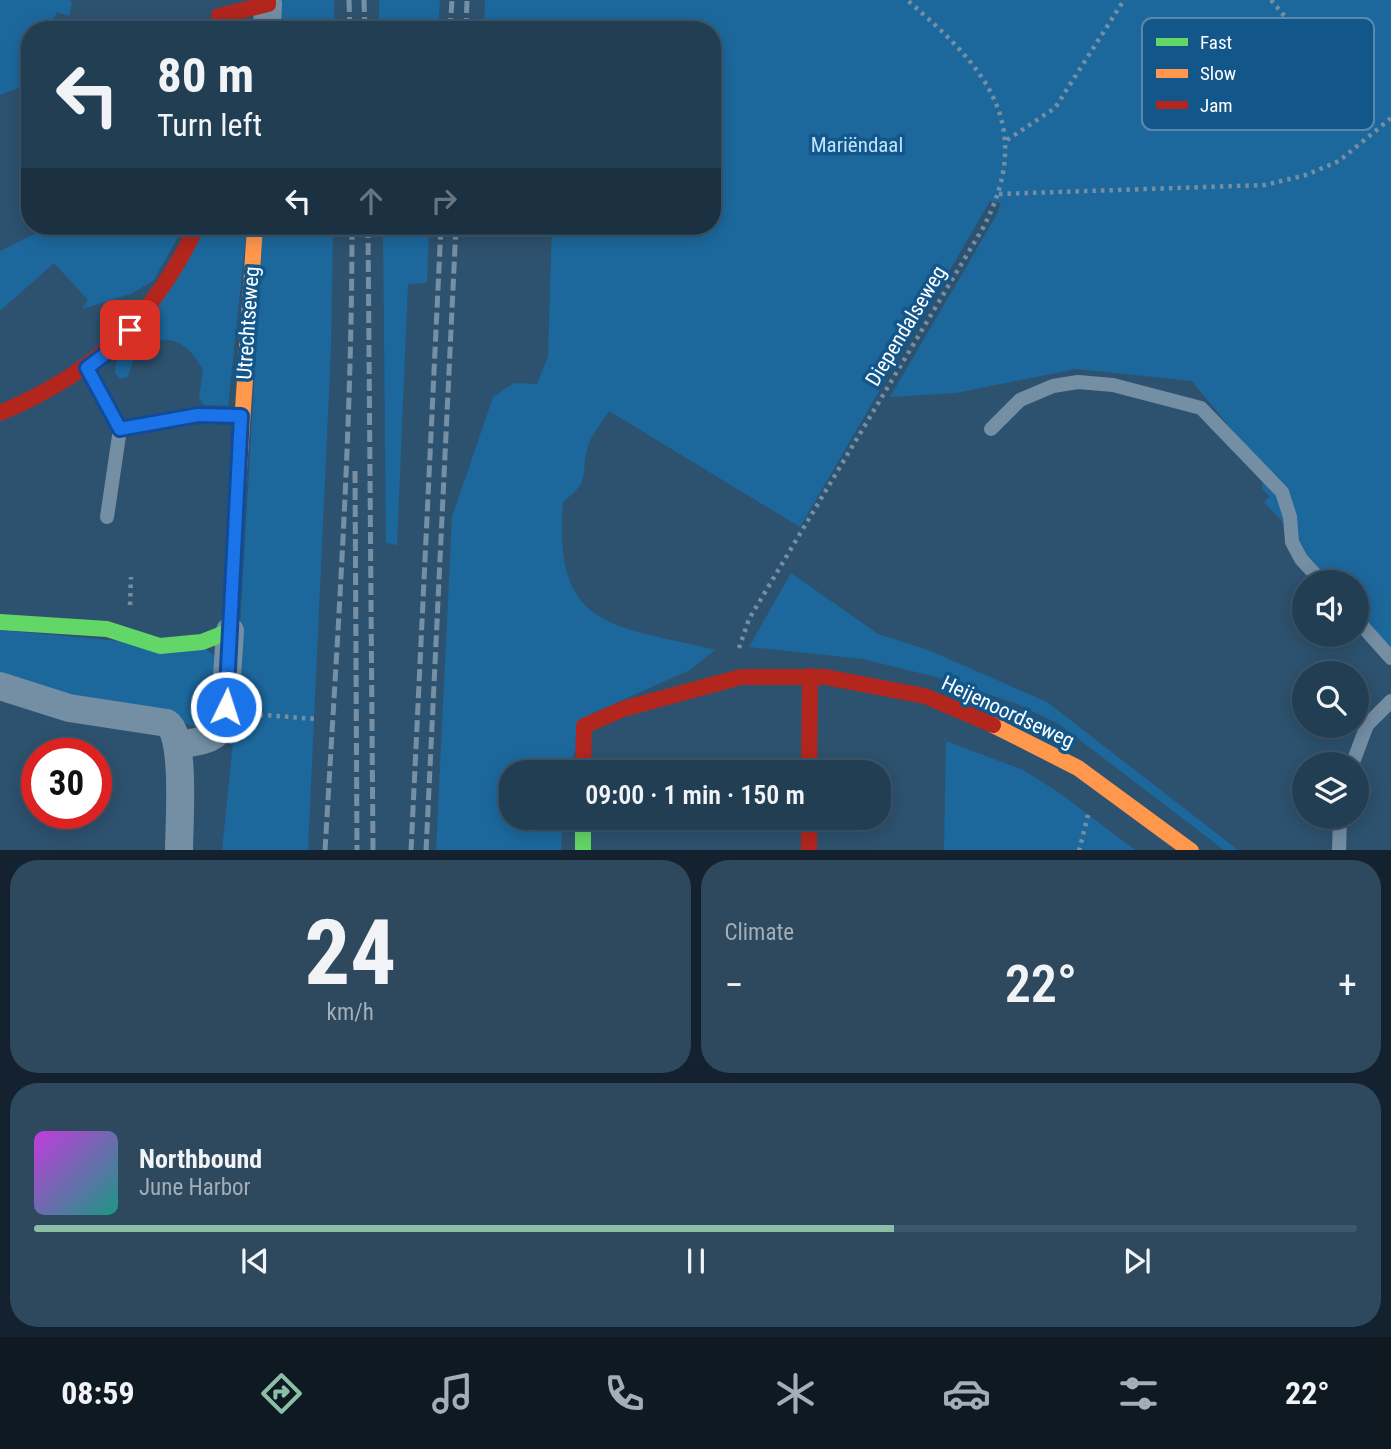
<!DOCTYPE html>
<html lang="en">
<head>
<meta charset="utf-8">
<style>
	body { margin:0; font-family:"Roboto Condensed",sans-serif; background:#2e495d; color:#f1f3f6; height:100vh; display:flex; flex-direction:column; font-size:26px; white-space:nowrap }
	* { box-sizing:border-box; margin:0 }
	p { font-size:23px; color:#a2aeb8 }
	.icon { flex:none; width:38px; height:38px; fill:none; stroke:currentColor; stroke-width:2; stroke-linecap:round; stroke-linejoin:round }
	.map { position:relative; height:850px; overflow:hidden }
	.sheet { display:flex; flex-direction:column; gap:10px; padding:10px; background:#13222e; flex:1 }
	.sheet>* { flex:none }
	.guide { position:absolute; left:21px; top:21px; width:700px; height:214px; border-radius:28px; box-shadow:0 4px 18px #0003,0 0 0 2px #3f576a; background:#223e53; color:#f1f3f6; overflow:hidden }
	.buttons { position:absolute; left:1292px; top:570px; display:grid; gap:14px }
	.buttons a { display:grid; place-items:center; width:77px; height:77px; border-radius:50%; background:#223e53; box-shadow:0 4px 18px #0003,0 0 0 2px #3f576a; font-size:35px }
	.speed { position:absolute; left:21px; top:738px; display:flex; gap:14px; font-size:35px; font-weight:700; text-align:center }
	.speed>* { display:grid; place-content:center; width:91px; height:91px; border-radius:50%; background:#223e53; box-shadow:0 4px 18px #0003,0 0 0 2px #3f576a; line-height:1 }
	.speed .limit { border:10px solid #d22; background:#fff; color:#111 }
	.pin { position:absolute; display:grid; place-items:center; width:60px; height:60px; color:#fff; margin:-30px; border-radius:14px; box-shadow:0 4px 10px #0006 }
	.me { position:absolute; width:77px; margin:-38px; rotate:4deg; stroke-linejoin:round; filter:drop-shadow(0 0 5px #0008) }
	.turn { display:flex; align-items:center; gap:24px; height:147px; padding:0 21px; font-size:32px }
	.turn .icon { width:91px; height:91px; stroke-width:2.5 }
	.turn b { display:block; font-size:49px; line-height:60px }
	.lanes { display:flex; align-items:center; height:66px; padding:0 21px; background:#0003; justify-content:center; gap:35px; direction:ltr }
	.lanes .off { opacity:.35 }
	.big { font-size:52px; font-weight:600; line-height:1.1 }
	.sheet .card { flex:1; display:flex; flex-direction:column; justify-content:center; gap:10px; min-width:0; padding:0 24px; border-radius:28px; background:#2e495d }
	.sheet .dial { align-items:center; gap:0 }
	.dial b { font-size:91px; line-height:1 }
	.song { display:flex; align-items:center; gap:21px }
	.cover { width:84px; height:84px; border-radius:10px; background:linear-gradient(135deg,hsl(290 70% 55%),hsl(170 70% 35%)) }
	.played { height:7px; border-radius:4px; background:linear-gradient(90deg,#8abfa5 65%,#3f576a 65%) }
	.keys { display:flex; justify-content:space-around; direction:ltr }
	.heat { display:flex; justify-content:space-between; align-items:center; font-size:38px; direction:ltr }
	.sheet .tiles { flex:1; display:grid; gap:10px; grid-template-columns:1fr 1fr }
	.card:last-child { grid-column:span 2 }
	.trip { position:absolute; left:499px; top:760px; width:392px; height:70px; border-radius:28px; background:#223e53; box-shadow:0 4px 18px #0003,0 0 0 2px #3f576a; font-weight:600; line-height:70px; text-align:center }
	.menu { display:flex; height:112px; justify-content:space-around; align-items:center; background:#0e1921; color:#a2aeb8 }
	.menu .icon { width:49px; height:49px }
	.menu .selected { color:#8abfa5 }
	.menu b { font-size:32px; color:#f1f3f6 }
	.map>svg:first-child { display:block }
	.green { fill:#1c689d }
	.lines { fill:none; stroke-linecap:round; stroke-linejoin:round }
	.path { stroke:#748ea4; stroke-width:4.5; stroke-dasharray:3.5 5; stroke-linecap:butt }
	.lane { stroke:#748ea4; stroke-width:14 }
	.street { stroke:#748ea4; stroke-width:28 }
	.fast { stroke:#63d668; stroke-width:16 }
	.slow { stroke:#ff974d; stroke-width:16 }
	.jam { stroke:#b3261e; stroke-width:16 }
	.rail { stroke:#778fa3; stroke-width:5; stroke-dasharray:12 5; stroke-linecap:butt }
	.route-casing { stroke:#114b97; stroke-width:18 }
	.route { stroke:#1a73e8; stroke-width:12 }
	.labels { text-anchor:middle; stroke-width:7; stroke-linejoin:round; paint-order:stroke }
	.park-label { font-size:21px; fill:#bee3fc; stroke:#12568a }
	.street-label { font-size:21px; fill:#fff; stroke:#12568a }
	.key { fill:#12568a; stroke:#5989ad; stroke-width:2 }
	.key-label { font-size:19px; fill:#fff }
</style>
</head>
<body>
<div class="map">
<svg width="1391" height="851" viewBox="0 0 1391 851">
	<rect width="100%" height="100%" fill="#2d526f"/>
	<!-- green -->
	<g class="green">
		<path d="M 0,0 L 70,0 L 72,4 L 69,16 L 57,12 L 48,30 L 30,30 L 30,83 L 0,95 Z"/>
		<path d="M 278,0 L 334,0 L 334,30 L 276,30 Z"/>
		<path d="M 379,0 L 440,0 L 438,30 L 379,30 Z"/>
		<path d="M 485,0 L 1391,0 L 1391,652 L 1356,614 L 1356,583 L 1328,583 L 1303,553 L 1294,534 L 1264,502 L 1270,497 L 1262,488 L 1263,468 L 1192,381 L 1076,369 L 956,393 L 890,397 L 996,216 L 1001,203 L 990,201 L 800,527 L 609,411 C 602,422 590,437 587,449 C 581,477 590,481 563,502 C 553,631 611,624 715,650 L 690,670 L 591,714 L 567,772 L 511,772 L 511,817 L 563,817 L 561,850 L 436,851 L 452,517 L 493,397 L 514,383 L 537,384 L 548,357 L 552,226 L 712,226 L 712,30 L 484,30 Z"/>
		<path d="M 51,226 L 184,226 L 154,280 L 131,294 L 82,309 L 88,300 L 54,263 L 0,311 L 0,251 Z"/>
		<path d="M 208,226 L 247,226 L 228,406 L 204,405 L 199,398 L 203,370 C 189,341 165,331 137,348 L 128,376 L 121,379 L 115,373 L 116,363 Z"/>
		<path d="M 263,226 L 333,226 L 331,348 L 308,850 L 222,851 L 234,732 Z"/>
		<path d="M 383,226 L 429,226 L 427,283 L 408,284 L 397,545 L 386,543 Z"/>
		<path d="M 791,573 L 878,634 L 928,650 L 1047,702 L 1238,850 L 1224,850 L 1059,724 L 1017,704 L 948,680 L 863,659 L 749,647 Z"/>
		<path d="M 0,630 L 206,649 L 220,661 L 217,716 L 200,729 L 182,722 L 106,706 L 0,675 Z"/>
		<path d="M 946,741 L 1023,770 L 1058,792 L 1135,850 L 944,850 Z"/>
	</g>
	<g class="lines">
		<!-- path -->
		<g class="path">
			<path d="M 1271,0 L 1292,25"/>
			<path d="M 1007,140 L 1055,108 L 1124,0"/>
			<path d="M 999,194 L 1265,185 L 1306,175 L 1339,161 L 1391,118"/>
			<path d="M 130,605 L 131,577"/>
			<path d="M 739,648 L 749,619 L 983,228 C 1037,124 985,67 907,0"/>
			<path d="M 251,714 L 316,719"/>
			<path d="M 1079,851 L 1088,815"/>
		</g>
		<!-- lane -->
		<g class="lane">
			<path d="M 88,370 L 120,429 L 107,517"/>
			<path d="M 120,429 L 198,415 L 239,416"/>
			<path d="M 991,429 L 1020,400 L 1053,386 L 1078,382 L 1113,385 L 1201,408 L 1282,492 L 1290,517 L 1292,542 L 1301,559 L 1323,583"/>
			<path d="M 1356,619 L 1391,658"/>
			<path d="M 1352,765 L 1367,725 L 1391,701"/>
			<path d="M 1356,772 L 1364,790 L 1356,804"/>
			<path d="M 1339,851 L 1340,817"/>
		</g>
		<!-- street -->
		<g class="street">
			<path d="M 267,30 L 268,4"/>
			<path d="M 0,686 L 69,708 L 167,723 C 186,735 179,826 179,851"/>
			<path d="M 178,745 C 198,741 216,742 224,722 L 230,631"/>
		</g>
		<!-- fast -->
		<g class="fast">
			<path d="M 0,622 L 107,629 L 160,646 L 202,642 L 230,631 L 237,501"/>
			<path d="M 583,817 L 583,851"/>
		</g>
		<!-- slow -->
		<g class="slow">
			<path d="M 237,501 L 255,226"/>
			<path d="M 993,725 L 1078,768 L 1191,851"/>
		</g>
		<!-- jam -->
		<g class="jam">
			<path d="M 219,30 L 219,16 L 268,4 L 268,0"/>
			<path d="M 0,413 C 95,373 153,319 197,226"/>
			<path d="M 583,772 L 584,726 L 623,709 L 741,677 L 825,677 L 925,696 L 993,725"/>
			<path d="M 809,772 L 810,676"/>
			<path d="M 809,817 L 809,851"/>
		</g>
		<!-- rail -->
		<g class="rail">
			<path d="M 349,0 L 350,30"/>
			<path d="M 364,0 L 365,30"/>
			<path d="M 450,30 L 452,0"/>
			<path d="M 466,30 L 467,0"/>
			<path d="M 368,226 L 373,851"/>
			<path d="M 355,471 L 357,851"/>
			<path d="M 325,851 C 337,642 352,434 352,226"/>
			<path d="M 411,851 L 441,226"/>
			<path d="M 426,851 L 456,226"/>
		</g>
	</g>
	<g class="lines">
		<defs>
			<path id="route" d="M 130,330 L 112,349 L 87,368 L 120,429 L 198,415 L 241,416 L 226,707"/>
		</defs>
		<!-- route casing -->
		<use href="#route" class="route-casing"/>
		<!-- route -->
		<use href="#route" class="route"/>
	</g>
	<g class="labels">
		<!-- park labels -->
		<g class="park-label">
			<text x="857" y="152">Mariëndaal</text>
		</g>
		<!-- street labels -->
		<g class="street-label">
			<text transform="translate(248 323) rotate(-86)" y="7">Utrechtseweg</text>
			<text transform="translate(906 326) rotate(-59)" y="7">Diependalseweg</text>
			<text transform="translate(1008 712) rotate(25)" y="7">Heijenoordseweg</text>
		</g>
	</g>
	<!-- legend -->
	<rect x="1142" y="18" width="232" height="112" rx="10" class="key"/>
	<rect x="1156" y="38" width="32" height="8" fill="#63d668"/>
	<rect x="1156" y="69" width="32" height="9" fill="#ff974d"/>
	<rect x="1156" y="101" width="32" height="8" fill="#b3261e"/>
	<g class="key-label">
		<text x="1200" y="49">Fast</text>
		<text x="1200" y="80">Slow</text>
		<text x="1200" y="112">Jam</text>
	</g>
</svg>
<div class="buttons">
<a><svg class="icon" aria-label="sound" viewBox="0 0 24 24"><path d="M4 9h4l5-4v14l-5-4H4zM17 9q2 3 0 6"/></svg></a>
<a><svg class="icon" aria-label="search" viewBox="0 0 24 24"><circle cx="10" cy="10" r="6"/><path d="M15 15l6 6"/></svg></a>
<a><svg class="icon" aria-label="layers" viewBox="0 0 24 24"><path d="M12 4l9 5-9 5-9-5zM3 14l9 5 9-5"/></svg></a>
</div>
<div class="speed"><div class="limit">30</div></div>
<div class="pin" style="left:130px;top:330px;background:#d93025"><svg class="icon" aria-label="arrive" viewBox="0 0 24 24"><path d="M6 21V4h12l-3 4 3 4H6"/></svg></div>
<svg class="me" style="left:226px;top:707px" viewBox="-20 -20 40 40"><circle r="17" fill="#1a73e8" stroke="#fff" stroke-width="3"/><path d="M0-11L8 9 0 5-8 9z" fill="#fff"/></svg>
<div class="trip">09:00 · 1 min · 150 m</div>
<div class="guide">
<div class="turn"><svg class="icon" aria-label="left" viewBox="0 0 24 24"><path d="M17 20v-9H6M10 6l-5 5 5 5"/></svg><div><b>80 m</b>Turn left</div></div>
<div class="lanes"><svg class="icon" aria-label="left" viewBox="0 0 24 24"><path d="M17 20v-9H6M10 6l-5 5 5 5"/></svg><svg class="icon off" aria-label="ahead" viewBox="0 0 24 24"><path d="M12 20V5M6 11l6-6 6 6"/></svg><svg class="icon off" aria-label="right" viewBox="0 0 24 24"><path d="M7 20v-9h11M14 6l5 5-5 5"/></svg></div>
</div>
</div>
<section class="sheet">
<div class="tiles">
<div class="card dial"><b>24</b><p>km/h</p></div>
<div class="card"><p>Climate</p>
<div class="heat"><a>−</a><b class="big">22°</b><a>+</a></div>
</div>
<div class="card">
<div class="song"><i class="cover"></i><div><b>Northbound</b><p>June Harbor</p></div></div>
<div class="played"></div>
<div class="keys"><svg class="icon" aria-label="previous" viewBox="0 0 24 24"><path d="M18 5L8 12l10 7zM5 5v14"/></svg><svg class="icon" aria-label="pause" viewBox="0 0 24 24"><path d="M8 5v14M16 5v14"/></svg><svg class="icon" aria-label="next" viewBox="0 0 24 24"><path d="M6 5l10 7-10 7zM19 5v14"/></svg></div>
</div>
</div>
</section>
<nav class="menu">
<b>08:59</b>
<svg class="icon selected" aria-label="directions" viewBox="0 0 24 24"><path d="M12 3l9 9-9 9-9-9zM9 14v-3h6M13 9l2 2-2 2"/></svg>
<svg class="icon" aria-label="music" viewBox="0 0 24 24"><path d="M9 18V5l10-2v13"/><circle cx="6" cy="18" r="3"/><circle cx="16" cy="16" r="3"/></svg>
<svg class="icon" aria-label="phone" viewBox="0 0 24 24"><path d="M5 4h4l2 5-3 2q2 4 5 5l2-3 5 2v4C11 20 4 13 5 4z"/></svg>
<svg class="icon" aria-label="climate" viewBox="0 0 24 24"><path d="M12 3v18M4 7l16 10M4 17L20 7"/></svg>
<svg class="icon" aria-label="car" viewBox="0 0 24 24"><path d="M5 17H2v-5l4-1 3-4h7l3 4 3 1v5h-3M9 17h6M6 11h13"/><circle cx="7" cy="17" r="2"/><circle cx="17" cy="17" r="2"/></svg>
<svg class="icon" aria-label="filters" viewBox="0 0 24 24"><path d="M4 7h16M4 17h16"/><circle cx="9" cy="7" r="2"/><circle cx="15" cy="17" r="2"/></svg>
<b>22°</b>
</nav>
</body>
</html>
